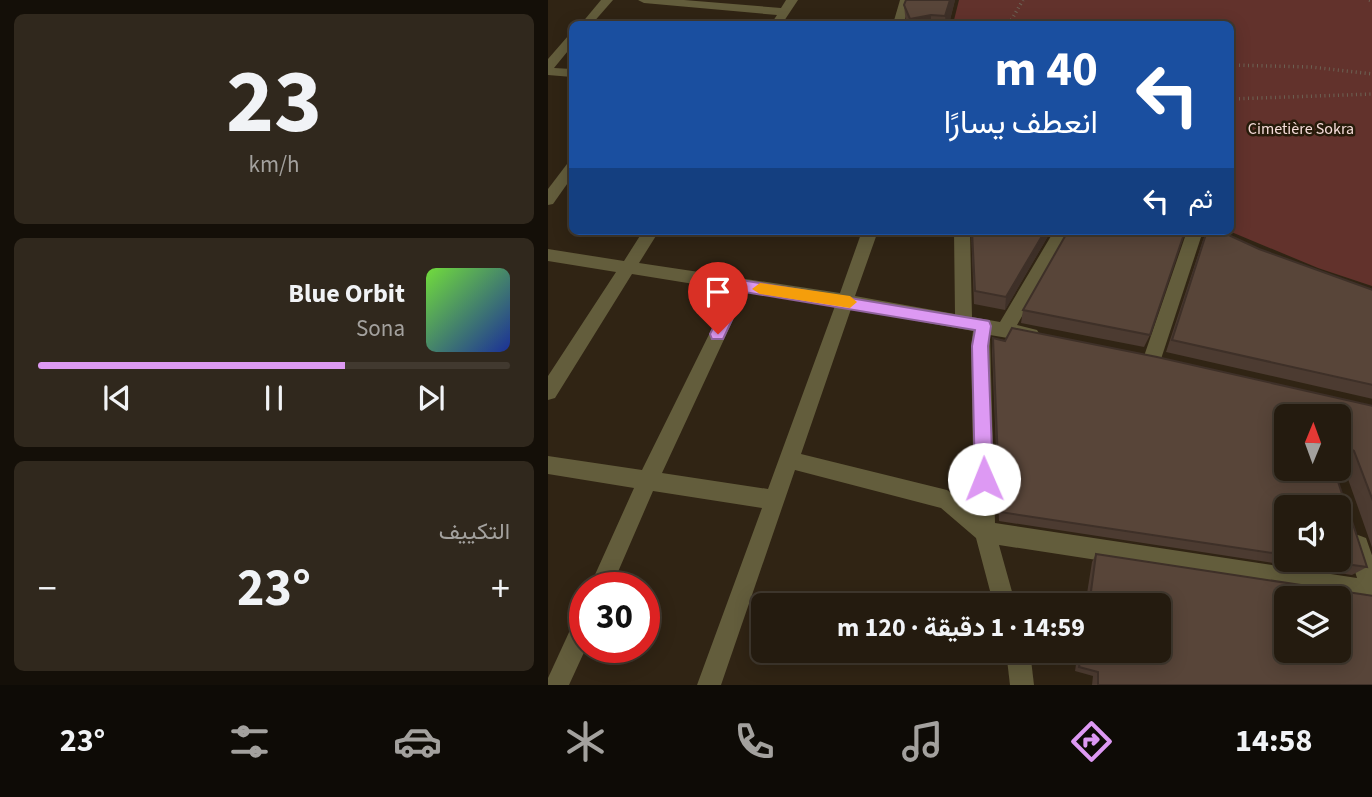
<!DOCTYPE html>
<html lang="ar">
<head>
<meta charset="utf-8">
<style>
	body { margin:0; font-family:"Source Sans 3",Vazirmatn,sans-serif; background:#30281d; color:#f1f3f6; direction:rtl; height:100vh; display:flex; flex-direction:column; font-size:26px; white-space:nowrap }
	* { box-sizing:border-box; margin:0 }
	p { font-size:23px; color:#a3a19e }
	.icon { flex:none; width:38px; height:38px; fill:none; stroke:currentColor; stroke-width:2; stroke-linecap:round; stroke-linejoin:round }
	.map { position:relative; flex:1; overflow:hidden; direction:ltr }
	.details { display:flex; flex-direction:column; gap:14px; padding:14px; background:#140f08; width:548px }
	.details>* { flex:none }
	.top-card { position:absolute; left:21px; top:21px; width:665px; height:214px; border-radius:10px; box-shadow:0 4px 18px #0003,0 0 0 2px #41392f; direction:rtl; background:#1a4fa0; color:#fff; overflow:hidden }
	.needle { width:46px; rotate:1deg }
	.controls { position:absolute; left:726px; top:404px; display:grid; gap:14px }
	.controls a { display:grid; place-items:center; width:77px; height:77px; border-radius:10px; background:#241b0f; box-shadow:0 4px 18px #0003,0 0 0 2px #41392f; font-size:35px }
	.speed { position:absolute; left:21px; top:572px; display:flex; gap:14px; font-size:35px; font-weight:700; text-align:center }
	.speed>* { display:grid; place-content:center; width:91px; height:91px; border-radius:50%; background:#241b0f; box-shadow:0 4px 18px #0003,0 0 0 2px #41392f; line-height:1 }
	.speed .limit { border:10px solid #d22; background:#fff; color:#111 }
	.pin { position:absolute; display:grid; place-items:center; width:60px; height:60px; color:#fff; margin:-72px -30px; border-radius:50% 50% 50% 0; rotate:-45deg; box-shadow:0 0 7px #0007 }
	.pin .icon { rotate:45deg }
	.me { position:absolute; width:77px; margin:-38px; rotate:359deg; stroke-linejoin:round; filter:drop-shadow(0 0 5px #0008) }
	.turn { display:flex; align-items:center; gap:24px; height:147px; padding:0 21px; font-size:32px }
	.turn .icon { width:91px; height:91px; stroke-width:2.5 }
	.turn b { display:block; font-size:49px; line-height:60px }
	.then { display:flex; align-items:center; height:66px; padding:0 21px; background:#0003; gap:14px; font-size:26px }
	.big { font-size:52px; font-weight:700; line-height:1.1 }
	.details .widget { flex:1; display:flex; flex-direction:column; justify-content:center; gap:10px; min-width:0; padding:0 24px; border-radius:10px; background:#30281d }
	.details .dial { align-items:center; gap:0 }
	.dial b { font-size:91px; line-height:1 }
	.song { display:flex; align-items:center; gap:21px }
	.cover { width:84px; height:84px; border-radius:10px; background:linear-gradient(135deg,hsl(100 70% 55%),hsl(230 70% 35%)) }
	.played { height:7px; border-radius:4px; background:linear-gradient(90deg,#dd99f3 65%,#41392f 65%) }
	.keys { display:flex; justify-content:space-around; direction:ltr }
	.heat { display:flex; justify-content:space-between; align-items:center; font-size:38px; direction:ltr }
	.trip { position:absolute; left:203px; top:593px; width:420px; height:70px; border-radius:10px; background:#241b0f; box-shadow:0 4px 18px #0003,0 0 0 2px #41392f; font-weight:700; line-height:70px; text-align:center; direction:rtl }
	.menu { display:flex; height:112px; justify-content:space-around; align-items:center; background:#0e0b06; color:#a3a19e }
	.menu .icon { width:49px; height:49px }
	.menu .active { color:#dd99f3 }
	.menu b { font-size:32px; color:#f1f3f6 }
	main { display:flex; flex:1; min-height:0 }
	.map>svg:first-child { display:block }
	.green { fill:#62322c }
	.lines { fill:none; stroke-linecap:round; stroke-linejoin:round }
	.path { stroke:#6c6254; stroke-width:3.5; stroke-dasharray:1 3.5; stroke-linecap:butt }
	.minor { fill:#635d3c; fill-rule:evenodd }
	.wall { fill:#4c3b31; fill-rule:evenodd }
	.shaded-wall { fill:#3e3028 }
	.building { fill:#584539; stroke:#3e3028; stroke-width:2; fill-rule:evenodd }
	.route { fill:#dd99f3; stroke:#90639e; stroke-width:2 }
	.slow { fill:#f59e0b }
	.labels { text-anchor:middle; stroke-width:5; stroke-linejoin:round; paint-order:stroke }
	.far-park-label { font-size:16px; fill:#f5dcd9; stroke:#261b0a }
</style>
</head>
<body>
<main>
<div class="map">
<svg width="825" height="685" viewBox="0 0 825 685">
	<rect width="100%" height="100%" fill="#302414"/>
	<!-- green -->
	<path class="green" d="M 411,0 L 824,0 L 824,286 L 770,268 L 681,231 L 682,24 L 405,24 Z"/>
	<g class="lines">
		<!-- path -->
		<g class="path">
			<path d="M 821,0 L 825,1"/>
			<path d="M 461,24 L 475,0"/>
			<path d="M 682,65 L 763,67 L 825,74"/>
			<path d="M 682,99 L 825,94"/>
		</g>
		<!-- minor -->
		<g class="minor">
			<path d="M 53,0 L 65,0 L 44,24 L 33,24 Z"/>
			<path d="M 90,0 L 136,0 L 233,8 L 238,0 L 250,0 L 234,24 L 223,24 L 229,15 L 96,3 Z"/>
			<path d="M 352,0 L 364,0 L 355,24 L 345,24 Z"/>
			<path d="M 24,35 L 24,46 L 6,68 L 24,69 L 24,77 L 0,75 L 0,59 L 20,36 Z"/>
			<path d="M 24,162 L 24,177 L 5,204 L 0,205 L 0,189 L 19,164 Z"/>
			<path d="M 95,231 L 111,231 L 91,263 L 292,293 L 314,231 L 330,231 L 307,296 L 407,314 L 406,231 L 422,231 L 424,317 L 452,322 L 506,231 L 522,231 L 469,325 L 489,330 L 492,335 L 489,340 L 483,342 L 442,335 L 447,523 L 809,578 L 799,546 L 802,538 L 810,535 L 818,538 L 825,558 L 825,607 L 816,601 L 451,545 L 468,606 L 446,606 L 428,538 L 393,508 L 247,470 L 173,685 L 149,685 L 214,508 L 105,491 L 63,588 L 41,588 L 86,488 L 0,474 L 0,456 L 94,470 L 183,290 L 84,274 L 7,398 L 0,400 L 0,376 L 68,272 L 0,261 L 0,249 L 76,261 ZM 198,292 L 287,306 L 220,489 L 114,473 ZM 303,309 L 425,331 L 423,346 L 426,509 L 399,490 L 253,454 Z"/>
			<path d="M 639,231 L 655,231 L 613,359 L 610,364 L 604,367 L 598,364 L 595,359 Z"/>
			<path d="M 37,612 L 38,648 L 21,685 L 0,685 L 0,678 L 29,615 Z"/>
			<path d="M 458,651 L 482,651 L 486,685 L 462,685 Z"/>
		</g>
	</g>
	<!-- wall -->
	<g class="wall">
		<path d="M 407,0 L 401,24 L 358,24 L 356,5 Z"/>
		<path d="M 423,231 L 503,231 L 457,310 L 426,304 Z"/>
		<path d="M 659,231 L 672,231 L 711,249 L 825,290 L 825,399 L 618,352 L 655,240 Z"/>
		<path d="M 475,310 L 602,335 L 596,347 L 473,323 Z"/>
		<path d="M 445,338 L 825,406 L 825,550 L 794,462 L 791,464 L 791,416 L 738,416 L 802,515 L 819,567 L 804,575 L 451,521 L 444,351 ZM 738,508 L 791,560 L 738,560 Z"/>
		<path d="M 548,554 L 825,685 L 544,685 L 545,676 L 527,671 L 530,651 L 611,651 L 611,606 L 537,606 L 544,562 Z"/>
	</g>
	<!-- shaded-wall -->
	<g class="shaded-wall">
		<path d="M 402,0 L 407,0 L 401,24 L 398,24 L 397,16 Z"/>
		<path d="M 383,15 L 383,24 L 362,24 L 362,19 Z"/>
		<path d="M 497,231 L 503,231 L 457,310 L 458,297 Z"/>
	</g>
	<!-- building -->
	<g class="building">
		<path d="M 358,0 L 402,0 L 397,16 L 383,15 L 362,19 L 356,5 Z"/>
		<path d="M 424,231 L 497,231 L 458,297 L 427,291 Z"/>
		<path d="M 520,231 L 637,231 L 602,335 L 475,310 Z"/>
		<path d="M 659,231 L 672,231 L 711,249 L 825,290 L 825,385 L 624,340 Z"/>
		<path d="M 464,328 L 609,357 L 825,406 L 825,501 L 806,451 L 803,449 L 801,456 L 791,456 L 791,416 L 738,416 L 738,469 L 786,469 L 796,500 L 801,502 L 802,515 L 819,567 L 769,560 L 791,560 L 791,508 L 738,508 L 738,555 L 452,512 L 445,338 L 457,341 Z"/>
		<path d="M 548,554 L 825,596 L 825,685 L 550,685 L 550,672 L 531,667 L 534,651 L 611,651 L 611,606 L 541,606 ZM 738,598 L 791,598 L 791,651 L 738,651 Z"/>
	</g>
	<!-- route -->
	<path class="route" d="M 193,280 L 441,321 L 443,326 L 440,346 L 445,479 L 442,485 L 436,487 L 429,485 L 427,479 L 424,346 L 427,330 L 197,292 L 175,339 L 164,339 L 162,334 L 188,282 Z"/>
	<!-- slow -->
	<path class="slow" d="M 212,283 L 302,296 L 309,302 L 302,308 L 212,294 L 204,289 Z"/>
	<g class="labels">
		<!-- far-park labels -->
		<g class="far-park-label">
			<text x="753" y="134">Cimetière Sokra</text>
		</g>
	</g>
</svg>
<div class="controls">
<a><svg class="needle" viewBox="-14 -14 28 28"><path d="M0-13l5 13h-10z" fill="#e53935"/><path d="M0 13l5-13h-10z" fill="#a3a19e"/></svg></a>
<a><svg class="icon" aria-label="sound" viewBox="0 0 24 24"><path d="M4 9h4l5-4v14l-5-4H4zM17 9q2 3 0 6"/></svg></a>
<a><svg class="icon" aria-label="layers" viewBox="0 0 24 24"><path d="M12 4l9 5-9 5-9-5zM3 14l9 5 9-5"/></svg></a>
</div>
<div class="speed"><div class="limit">30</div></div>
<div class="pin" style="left:170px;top:334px;background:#d93025"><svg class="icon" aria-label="arrive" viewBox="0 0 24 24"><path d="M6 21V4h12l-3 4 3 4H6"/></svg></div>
<svg class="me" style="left:436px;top:479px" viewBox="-20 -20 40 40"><circle r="19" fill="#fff"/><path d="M0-13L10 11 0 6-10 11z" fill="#dd99f3"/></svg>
<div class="trip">14:59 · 1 دقيقة · 120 m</div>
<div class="top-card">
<div class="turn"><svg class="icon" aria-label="left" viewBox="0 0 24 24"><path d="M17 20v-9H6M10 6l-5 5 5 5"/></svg><div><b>40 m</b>انعطف يسارًا</div></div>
<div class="then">ثم<svg class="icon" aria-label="left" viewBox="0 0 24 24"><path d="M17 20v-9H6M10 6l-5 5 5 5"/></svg></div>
</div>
</div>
<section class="details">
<div class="widget dial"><b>23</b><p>km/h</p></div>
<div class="widget">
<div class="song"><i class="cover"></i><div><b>Blue Orbit</b><p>Sona</p></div></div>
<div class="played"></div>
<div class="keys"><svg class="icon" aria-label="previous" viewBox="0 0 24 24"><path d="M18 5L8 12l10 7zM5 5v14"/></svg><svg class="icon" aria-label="pause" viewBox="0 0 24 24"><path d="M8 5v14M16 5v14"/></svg><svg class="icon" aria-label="next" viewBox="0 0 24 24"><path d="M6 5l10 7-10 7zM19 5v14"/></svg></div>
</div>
<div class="widget"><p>التكييف</p>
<div class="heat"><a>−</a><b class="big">23°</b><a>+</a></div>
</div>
</section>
</main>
<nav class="menu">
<b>14:58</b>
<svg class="icon active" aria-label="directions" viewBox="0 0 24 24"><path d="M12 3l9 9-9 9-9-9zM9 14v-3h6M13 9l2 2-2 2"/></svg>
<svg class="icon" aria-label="music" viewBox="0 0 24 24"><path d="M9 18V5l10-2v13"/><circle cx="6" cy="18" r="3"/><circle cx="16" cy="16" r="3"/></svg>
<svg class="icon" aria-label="phone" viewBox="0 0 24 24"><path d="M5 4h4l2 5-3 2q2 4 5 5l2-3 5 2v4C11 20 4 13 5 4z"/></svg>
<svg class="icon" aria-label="climate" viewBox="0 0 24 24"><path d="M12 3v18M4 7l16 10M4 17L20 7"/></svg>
<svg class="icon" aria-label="car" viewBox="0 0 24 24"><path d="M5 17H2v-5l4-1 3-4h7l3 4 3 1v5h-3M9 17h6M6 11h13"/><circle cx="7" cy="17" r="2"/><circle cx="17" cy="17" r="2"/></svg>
<svg class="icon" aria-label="filters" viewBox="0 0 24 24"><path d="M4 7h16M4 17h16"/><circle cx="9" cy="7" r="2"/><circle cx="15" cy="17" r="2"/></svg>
<b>23°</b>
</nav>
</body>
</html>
